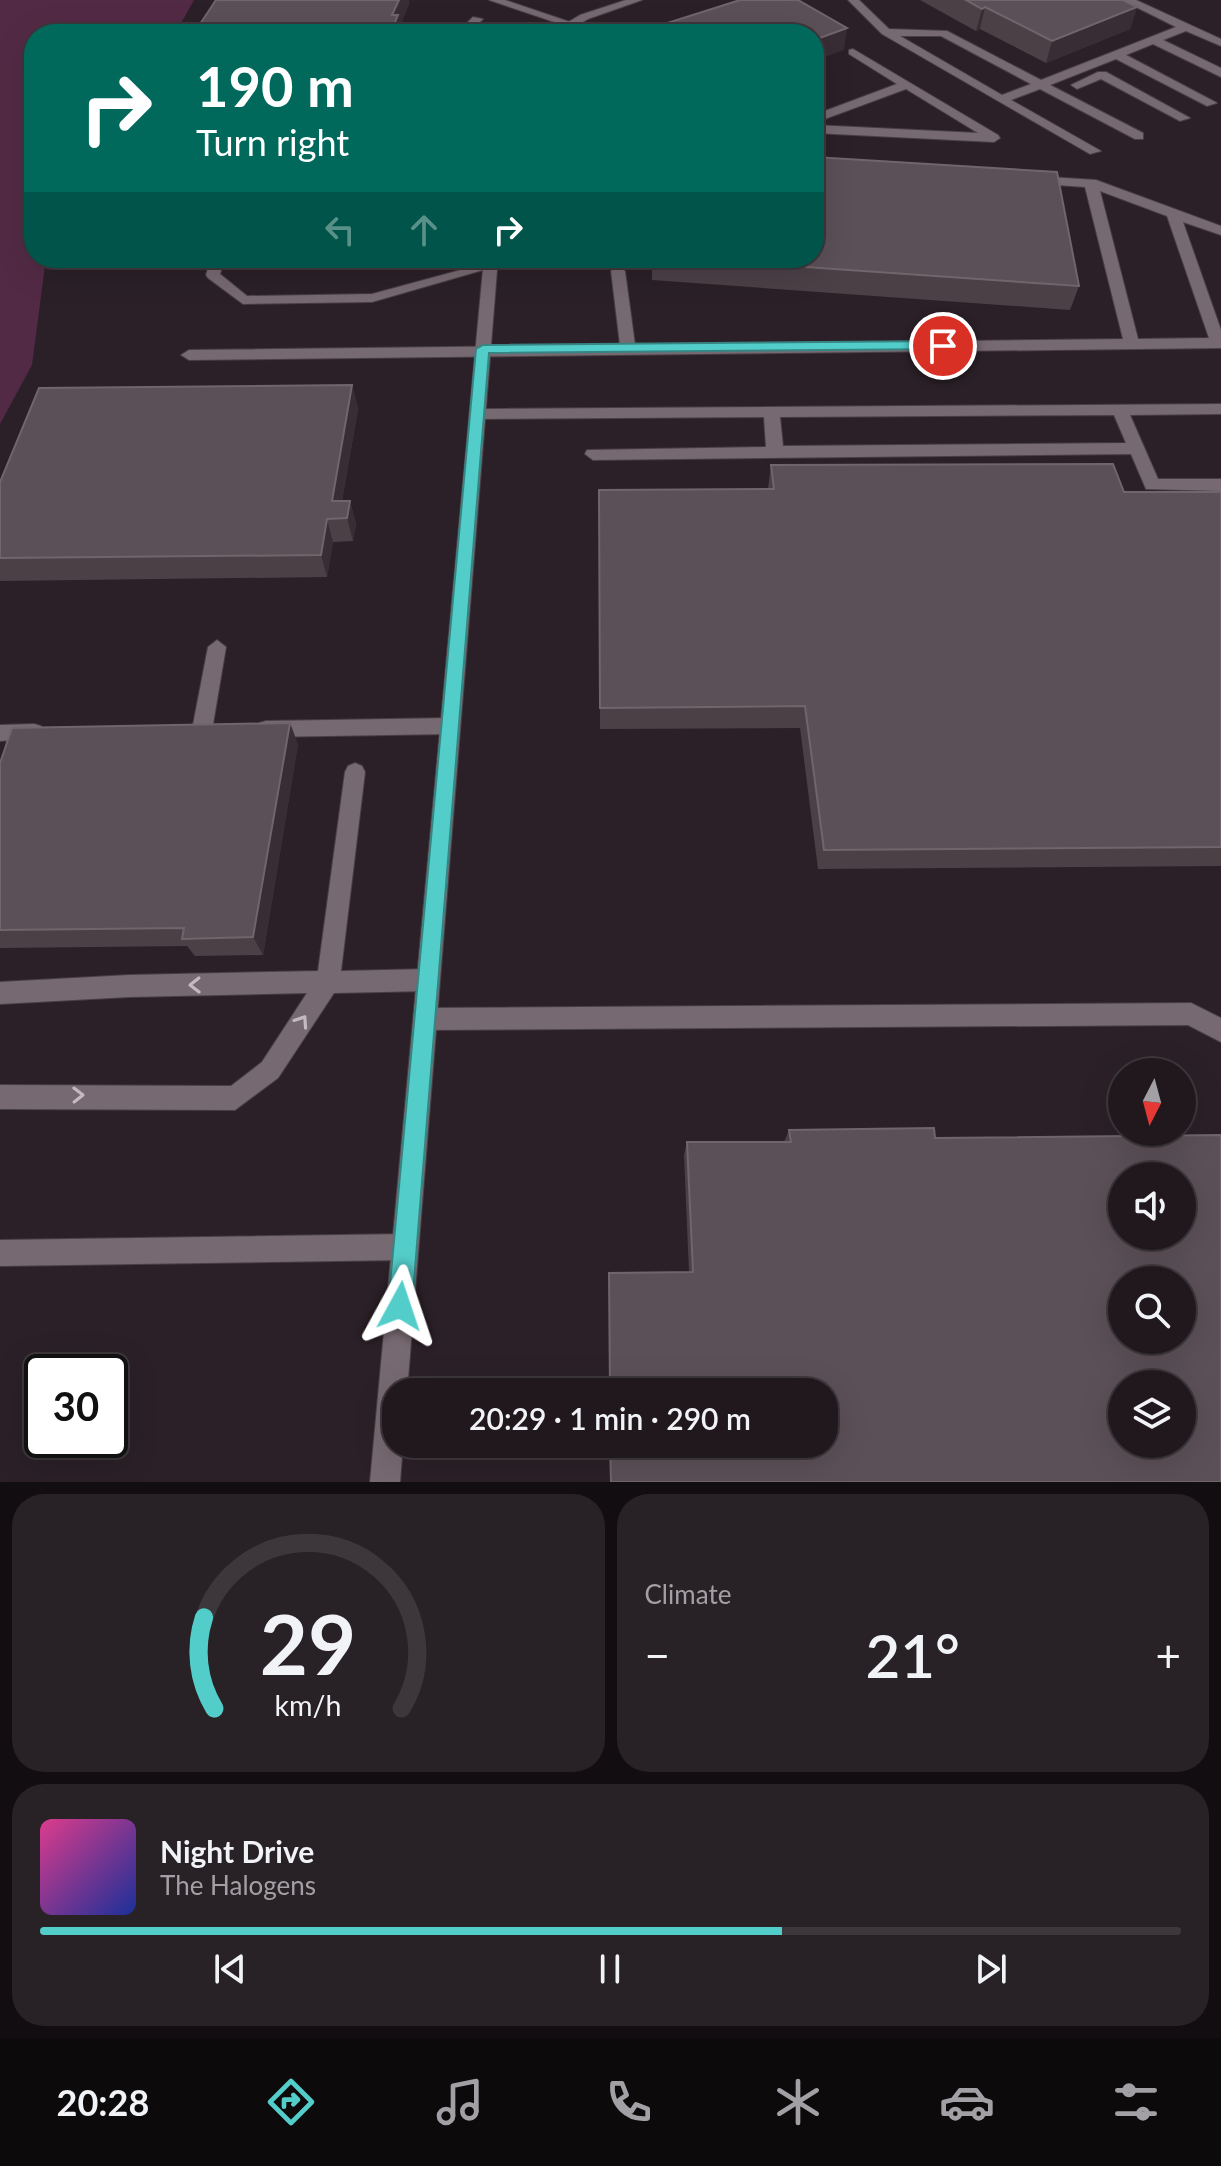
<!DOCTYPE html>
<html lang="en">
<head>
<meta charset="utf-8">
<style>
	body { margin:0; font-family:Lato,sans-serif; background:#282126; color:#f1f3f6; height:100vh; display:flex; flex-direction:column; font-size:30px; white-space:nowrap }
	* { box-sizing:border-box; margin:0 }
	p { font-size:26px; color:#a2a0a4 }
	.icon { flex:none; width:44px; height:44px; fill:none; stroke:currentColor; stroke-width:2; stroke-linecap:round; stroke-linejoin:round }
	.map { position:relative; height:1482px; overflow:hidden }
	.drawer { display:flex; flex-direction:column; gap:12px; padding:12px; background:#120d10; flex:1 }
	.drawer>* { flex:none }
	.guide { position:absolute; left:24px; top:24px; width:800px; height:244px; border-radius:32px; box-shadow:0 8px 32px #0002,0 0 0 2px #3d373b; background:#00695c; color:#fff; overflow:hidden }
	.needle { width:52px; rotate:186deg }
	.tools { position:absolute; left:1108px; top:1058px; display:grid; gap:16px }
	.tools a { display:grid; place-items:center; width:88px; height:88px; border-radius:50%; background:#20181d; box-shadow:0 8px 32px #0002,0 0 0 2px #3d373b; font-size:40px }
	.speed { position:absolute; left:24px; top:1354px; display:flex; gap:16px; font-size:40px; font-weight:700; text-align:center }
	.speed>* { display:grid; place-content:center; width:104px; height:104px; border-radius:50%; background:#20181d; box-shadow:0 8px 32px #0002,0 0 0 2px #3d373b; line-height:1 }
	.speed .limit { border:4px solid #111; border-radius:12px; background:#fff; color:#111 }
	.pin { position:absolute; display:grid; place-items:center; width:68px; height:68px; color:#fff; margin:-34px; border:4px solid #fff; border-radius:50%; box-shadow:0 2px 8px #0007 }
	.me { position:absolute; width:88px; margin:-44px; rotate:5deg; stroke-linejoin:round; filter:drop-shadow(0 0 6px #0008) }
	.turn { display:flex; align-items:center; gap:28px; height:168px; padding:0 40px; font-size:36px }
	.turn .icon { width:104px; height:104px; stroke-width:2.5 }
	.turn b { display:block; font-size:56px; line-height:68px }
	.lanes { display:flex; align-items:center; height:76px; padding:0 40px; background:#0003; justify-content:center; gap:40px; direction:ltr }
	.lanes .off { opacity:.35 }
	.big { font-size:60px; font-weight:600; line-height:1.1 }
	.drawer .card { flex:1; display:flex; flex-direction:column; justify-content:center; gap:12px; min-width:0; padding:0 28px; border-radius:32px; background:#282126 }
	.drawer .dial { align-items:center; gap:0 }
	.dial svg { height:208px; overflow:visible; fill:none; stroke:#3d373b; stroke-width:7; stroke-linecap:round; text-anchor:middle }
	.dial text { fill:#f1f3f6; stroke:none }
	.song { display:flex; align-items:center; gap:24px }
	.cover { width:96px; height:96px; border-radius:12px; background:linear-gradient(135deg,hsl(330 70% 55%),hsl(230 70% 35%)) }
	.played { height:8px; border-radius:4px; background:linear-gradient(90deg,#53cdc9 65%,#3d373b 65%) }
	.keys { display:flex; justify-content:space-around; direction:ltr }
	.heat { display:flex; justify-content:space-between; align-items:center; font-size:44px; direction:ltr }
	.drawer .tiles { flex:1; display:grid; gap:12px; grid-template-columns:1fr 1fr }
	.card:last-child { grid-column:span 2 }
	.trip { position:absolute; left:382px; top:1378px; width:456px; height:80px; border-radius:32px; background:#20181d; box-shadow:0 8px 32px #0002,0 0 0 2px #3d373b; font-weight:600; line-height:80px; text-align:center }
	.menu { display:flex; height:128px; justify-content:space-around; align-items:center; background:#0d0a0c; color:#a2a0a4 }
	.menu .icon { width:56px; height:56px }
	.menu .current { color:#53cdc9 }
	.menu b { font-size:36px; color:#f1f3f6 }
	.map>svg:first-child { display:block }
	.green { fill:#532a45 }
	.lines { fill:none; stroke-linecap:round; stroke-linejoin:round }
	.service-casing { stroke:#483f44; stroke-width:2 }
	.minor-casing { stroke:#483f44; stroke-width:2 }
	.service { fill:#776971; fill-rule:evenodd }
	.minor { fill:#776971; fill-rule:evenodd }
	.wall { fill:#4c4047 }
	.shaded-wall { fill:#382d34 }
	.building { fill:#5b5057; stroke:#70656b; stroke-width:2; fill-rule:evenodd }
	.oneway { stroke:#c3b9be }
	.route { fill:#53cdc9; stroke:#368583; stroke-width:2 }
</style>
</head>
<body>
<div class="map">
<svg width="1221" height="1482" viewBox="0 0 1221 1482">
	<rect width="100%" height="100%" fill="#2b2027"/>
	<!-- green -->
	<path class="green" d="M 0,0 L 194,0 L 175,34 L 34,34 L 34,258 L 46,258 L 32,365 L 0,424 Z"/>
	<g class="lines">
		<defs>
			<g id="service">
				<path d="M 489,0 L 505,0 L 576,24 L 566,26 Z"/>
				<path d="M 848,0 L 859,0 L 889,29 L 947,31 L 1041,80 L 1176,27 L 1122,0 L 1136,0 L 1221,39 L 1221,46 L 1186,31 L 1163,40 L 1221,68 L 1221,77 L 1153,44 L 1126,55 L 1217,103 L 1207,106 L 1116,59 L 1050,85 L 1143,133 L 1143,139 L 1135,139 L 1040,89 L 1011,100 L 1101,151 L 1090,154 L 882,34 ZM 900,36 L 941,36 L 1031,84 L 1002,95 Z"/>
				<path d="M 473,17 L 483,19 L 468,34 L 456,34 Z"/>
				<path d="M 853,49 L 998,135 L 1000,138 L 994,142 L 814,133 L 814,125 L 978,133 L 906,89 L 814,123 L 814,115 L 897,84 L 849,54 L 849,50 Z"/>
				<path d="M 1098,72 L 1106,72 L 1190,118 L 1180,121 L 1101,79 L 1077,89 L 1071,85 Z"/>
				<path d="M 1033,176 L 1096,180 L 1221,226 L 1221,235 L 1183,222 L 1221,330 L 1221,348 L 189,360 L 181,355 L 189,350 L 620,345 L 611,271 L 618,267 L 625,271 L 635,345 L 1123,339 L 1085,187 L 1028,183 L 1026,180 ZM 1100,191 L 1167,216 L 1209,338 L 1138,339 Z"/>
				<path d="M 211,258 L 225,258 L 220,274 L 247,296 L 372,294 L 490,262 L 497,266 L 372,302 L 243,304 L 208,278 L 206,275 Z"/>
				<path d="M 1221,404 L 1221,414 L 1130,415 L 1158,479 L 1221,479 L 1221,491 L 1146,489 L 1131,454 L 593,460 L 585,454 L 587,450 L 766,447 L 764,417 L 477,419 L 469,414 L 477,409 ZM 1114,415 L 1126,443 L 783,446 L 780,417 Z"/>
				<path d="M 217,640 L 226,647 L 212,730 L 209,736 L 195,736 L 192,730 L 208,647 Z"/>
				<path d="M 450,718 L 457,720 L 460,726 L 457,732 L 450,734 L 266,737 L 259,735 L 256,729 L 259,723 L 266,721 Z"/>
				<path d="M 34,724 L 41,726 L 44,732 L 41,738 L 0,741 L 0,725 Z"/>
				<path d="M 355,763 L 362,766 L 365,772 L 341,971 L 428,969 L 436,972 L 439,980 L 436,988 L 428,991 L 334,993 L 278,1078 L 235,1110 L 0,1109 L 0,1085 L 231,1086 L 262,1062 L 307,993 L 129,997 L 0,1004 L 0,982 L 129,975 L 318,971 L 345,772 L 348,766 Z"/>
				<path d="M 1191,1003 L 1221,1018 L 1221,1042 L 1188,1025 L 425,1030 L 417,1027 L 413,1019 L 417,1011 L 425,1008 Z"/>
				<path d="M 405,1234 L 414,1238 L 418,1247 L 414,1256 L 405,1260 L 0,1266 L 0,1240 Z"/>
			</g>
			<g id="minor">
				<path d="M 626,0 L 642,0 L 588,19 L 562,34 L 548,34 L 580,15 Z"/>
				<path d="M 484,258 L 498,258 L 407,1392 L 396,1392 L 396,1444 L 403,1444 L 400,1482 L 370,1482 Z"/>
			</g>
		</defs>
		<!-- service casing -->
		<use href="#service" class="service-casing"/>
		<!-- minor casing -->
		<use href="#minor" class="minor-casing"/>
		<!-- service -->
		<use href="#service" class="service"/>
		<!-- minor -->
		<use href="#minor" class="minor"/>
	</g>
	<!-- wall -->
	<g class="wall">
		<path d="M 920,0 L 1123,0 L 1137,7 L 1130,29 L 1046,63 L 980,29 L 976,31 Z"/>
		<path d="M 409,4 L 400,26 L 401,34 L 197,34 L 196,30 Z"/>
		<path d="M 243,258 L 386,258 L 385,265 L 245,266 Z"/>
		<path d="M 652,258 L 814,258 L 1079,286 L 1070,310 L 652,280 Z"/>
		<path d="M 352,385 L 358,409 L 342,501 L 350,501 L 356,524 L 353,541 L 333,542 L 327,577 L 0,581 L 0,482 Z"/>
		<path d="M 771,465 L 1124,492 L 1221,492 L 1221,866 L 818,869 L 800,728 L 600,729 L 599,490 L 768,489 Z"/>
		<path d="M 298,744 L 263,955 L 195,956 L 187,946 L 0,948 L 0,763 Z"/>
		<path d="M 789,1130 L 935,1138 L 1221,1482 L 689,1272 L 684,1155 L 687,1142 L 784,1142 Z"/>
	</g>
	<!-- shaded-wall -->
	<g class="shaded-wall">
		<path d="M 399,0 L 409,0 L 409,4 L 400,26 L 401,34 L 390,34 L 392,15 Z"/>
		<path d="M 985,7 L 980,29 L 976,31 L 982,9 Z"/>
		<path d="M 1137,7 L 1130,29 L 1046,63 L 1052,41 Z"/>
		<path d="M 847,28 L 844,50 L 819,59 L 818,64 L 814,66 L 814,44 L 817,39 Z"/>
		<path d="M 352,385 L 358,409 L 339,519 L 332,501 Z"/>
		<path d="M 350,501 L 356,524 L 353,541 L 347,518 Z"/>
		<path d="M 327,519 L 333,542 L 327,577 L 321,555 Z"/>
		<path d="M 290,723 L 298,744 L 263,955 L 253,937 Z"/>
	</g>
	<!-- building -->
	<g class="building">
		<path d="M 216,0 L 399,0 L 392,15 L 398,15 L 390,34 L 258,34 L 196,30 Z"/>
		<path d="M 740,0 L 798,0 L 847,28 L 817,39 L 821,42 L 814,44 L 814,34 L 651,34 L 645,30 Z"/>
		<path d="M 966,0 L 1123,0 L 1137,7 L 1052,41 L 985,7 L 982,9 Z"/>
		<path d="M 814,157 L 1057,172 L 1079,286 L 675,258 L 814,258 Z"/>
		<path d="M 352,385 L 332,501 L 350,501 L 347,518 L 327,519 L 321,555 L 0,558 L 0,482 L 39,388 Z"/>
		<path d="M 1113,464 L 1124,492 L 1221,492 L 1221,847 L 824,850 L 805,706 L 600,708 L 599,490 L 774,489 L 771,465 Z"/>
		<path d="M 290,723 L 253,937 L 182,939 L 184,928 L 0,930 L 0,763 L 12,728 Z"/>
		<path d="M 934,1128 L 935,1138 L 1221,1135 L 1221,1482 L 611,1482 L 610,1444 L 824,1444 L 824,1392 L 610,1392 L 609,1273 L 693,1272 L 687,1142 L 791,1142 L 789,1130 ZM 1122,1176 L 1182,1176 L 1182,1236 L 1122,1236 ZM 1122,1280 L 1182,1280 L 1182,1340 L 1122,1340 ZM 1122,1384 L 1182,1384 L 1182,1444 L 1122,1444 Z"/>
	</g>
	<!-- one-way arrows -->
	<defs><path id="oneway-chevron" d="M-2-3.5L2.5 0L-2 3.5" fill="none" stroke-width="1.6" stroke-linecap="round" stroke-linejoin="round" transform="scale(2)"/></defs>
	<g class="oneway">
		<use href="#oneway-chevron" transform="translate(195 985) rotate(179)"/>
		<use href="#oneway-chevron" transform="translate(302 1021) rotate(-56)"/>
		<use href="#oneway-chevron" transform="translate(78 1095) rotate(-1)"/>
	</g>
	<!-- route -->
	<path class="route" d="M 943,341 L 950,346 L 948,349 L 489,353 L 412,1306 L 408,1314 L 400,1318 L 391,1314 L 388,1306 L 476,349 L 483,345 Z"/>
</svg>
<div class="tools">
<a><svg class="needle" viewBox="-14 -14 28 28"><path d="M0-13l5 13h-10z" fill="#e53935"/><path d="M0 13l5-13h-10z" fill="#a2a0a4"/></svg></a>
<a><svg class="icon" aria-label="sound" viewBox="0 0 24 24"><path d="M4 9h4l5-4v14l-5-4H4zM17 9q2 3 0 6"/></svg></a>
<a><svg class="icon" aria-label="search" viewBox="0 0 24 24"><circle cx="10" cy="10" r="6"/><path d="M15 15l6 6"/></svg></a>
<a><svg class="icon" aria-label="layers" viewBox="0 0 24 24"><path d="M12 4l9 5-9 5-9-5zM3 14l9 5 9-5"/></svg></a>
</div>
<div class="speed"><div class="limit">30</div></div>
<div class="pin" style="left:943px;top:346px;background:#d93025"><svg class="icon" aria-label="arrive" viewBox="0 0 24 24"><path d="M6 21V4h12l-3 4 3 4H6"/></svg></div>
<svg class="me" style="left:400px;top:1306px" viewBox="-20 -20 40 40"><path d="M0-17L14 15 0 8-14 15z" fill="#53cdc9" stroke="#fff" stroke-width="4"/></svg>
<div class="trip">20:29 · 1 min · 290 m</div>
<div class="guide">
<div class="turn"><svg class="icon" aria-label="right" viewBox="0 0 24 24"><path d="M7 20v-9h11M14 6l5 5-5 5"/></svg><div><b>190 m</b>Turn right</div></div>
<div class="lanes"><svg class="icon off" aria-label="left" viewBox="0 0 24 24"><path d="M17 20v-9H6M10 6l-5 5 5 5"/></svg><svg class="icon off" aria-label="ahead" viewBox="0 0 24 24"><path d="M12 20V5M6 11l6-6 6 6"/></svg><svg class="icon" aria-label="right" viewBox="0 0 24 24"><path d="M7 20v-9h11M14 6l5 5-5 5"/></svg></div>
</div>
</div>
<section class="drawer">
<div class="tiles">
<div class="card dial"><svg viewBox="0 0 100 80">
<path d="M14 69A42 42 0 1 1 86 69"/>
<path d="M14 69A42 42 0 0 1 10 34" stroke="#53cdc9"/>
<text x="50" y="56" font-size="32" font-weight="700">29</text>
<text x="50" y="72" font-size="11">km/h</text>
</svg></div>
<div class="card"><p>Climate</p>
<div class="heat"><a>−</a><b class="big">21°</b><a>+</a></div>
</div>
<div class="card">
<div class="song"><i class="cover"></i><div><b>Night Drive</b><p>The Halogens</p></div></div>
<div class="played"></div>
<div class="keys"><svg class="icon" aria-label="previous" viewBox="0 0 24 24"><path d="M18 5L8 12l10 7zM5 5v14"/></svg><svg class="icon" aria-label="pause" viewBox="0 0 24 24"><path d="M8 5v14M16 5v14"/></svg><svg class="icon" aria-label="next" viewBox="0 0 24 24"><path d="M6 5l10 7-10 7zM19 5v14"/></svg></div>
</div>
</div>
</section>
<nav class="menu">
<b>20:28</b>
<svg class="icon current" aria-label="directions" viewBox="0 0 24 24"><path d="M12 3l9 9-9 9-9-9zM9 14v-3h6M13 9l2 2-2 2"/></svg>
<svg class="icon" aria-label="music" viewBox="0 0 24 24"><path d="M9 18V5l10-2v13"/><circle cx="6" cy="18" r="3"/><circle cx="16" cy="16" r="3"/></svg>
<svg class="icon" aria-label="phone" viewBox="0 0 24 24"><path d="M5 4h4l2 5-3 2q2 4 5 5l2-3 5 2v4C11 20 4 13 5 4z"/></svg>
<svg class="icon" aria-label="climate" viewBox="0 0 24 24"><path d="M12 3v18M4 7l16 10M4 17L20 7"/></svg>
<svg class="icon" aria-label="car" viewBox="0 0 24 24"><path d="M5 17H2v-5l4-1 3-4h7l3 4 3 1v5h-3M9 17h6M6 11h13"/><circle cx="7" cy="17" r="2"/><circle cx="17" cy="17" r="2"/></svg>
<svg class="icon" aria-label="filters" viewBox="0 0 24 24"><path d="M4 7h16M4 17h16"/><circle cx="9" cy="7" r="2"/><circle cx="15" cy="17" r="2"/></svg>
</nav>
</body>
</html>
